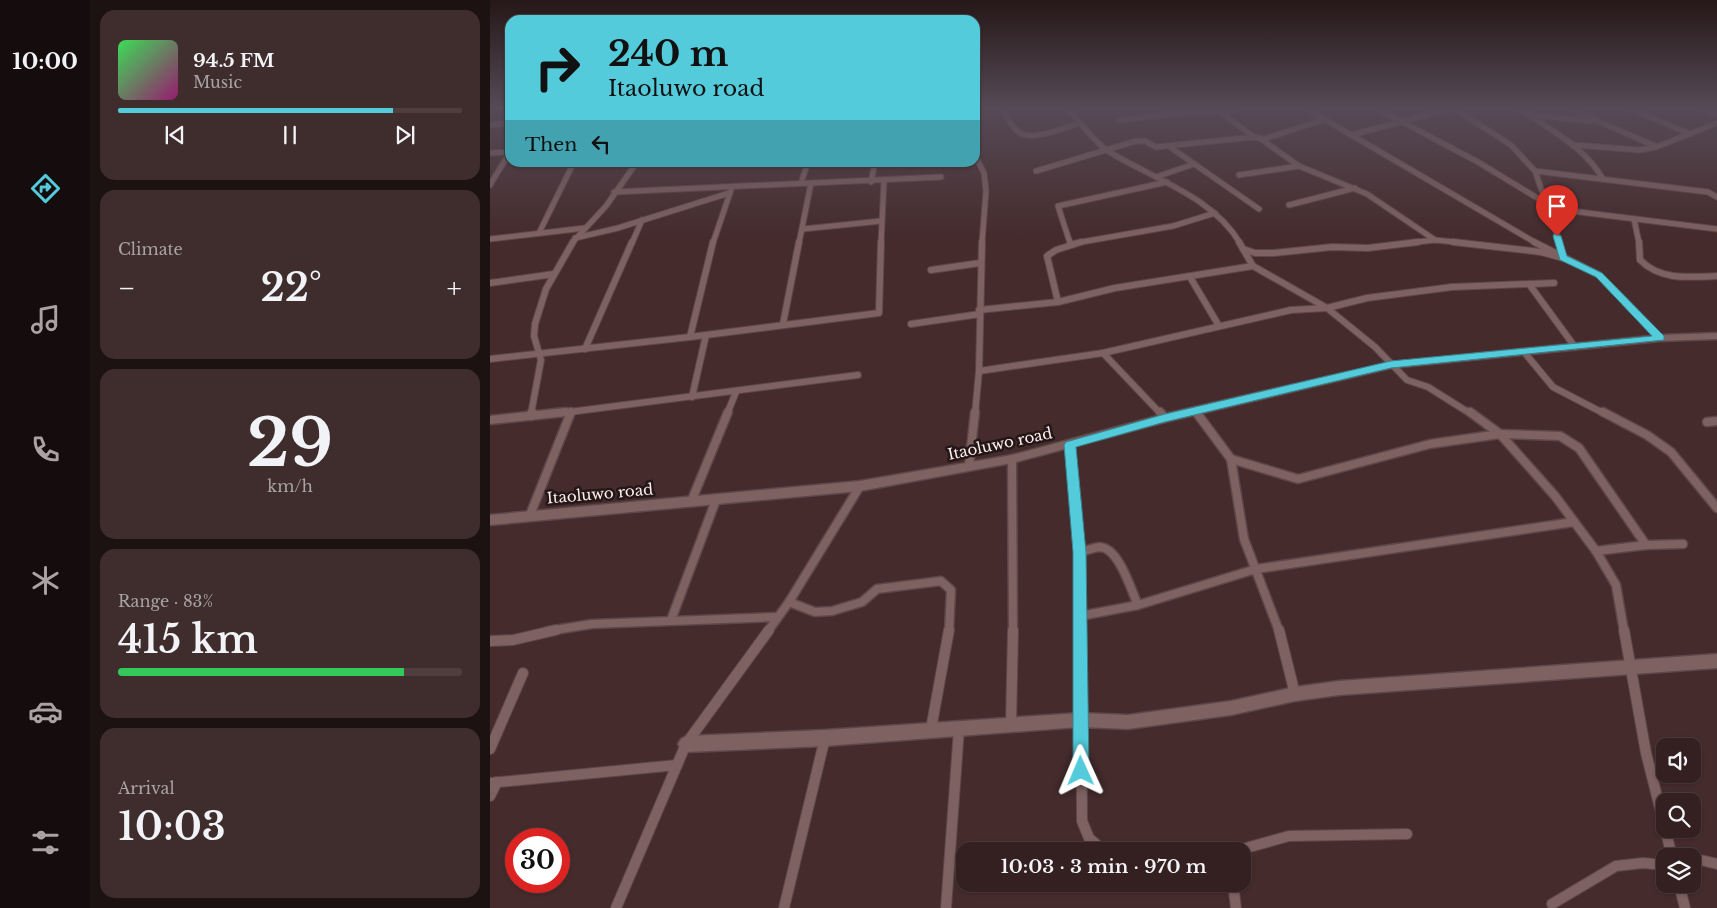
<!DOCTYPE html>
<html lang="en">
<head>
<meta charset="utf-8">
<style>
	body { margin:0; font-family:"Libre Baskerville",serif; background:#3f2d2e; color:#f1f3f6; height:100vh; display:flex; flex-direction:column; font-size:19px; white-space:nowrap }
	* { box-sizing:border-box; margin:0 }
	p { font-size:16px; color:#a9a3a5 }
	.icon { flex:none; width:28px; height:28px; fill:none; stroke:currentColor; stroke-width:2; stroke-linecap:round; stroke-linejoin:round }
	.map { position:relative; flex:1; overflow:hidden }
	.side { display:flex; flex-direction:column; gap:10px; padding:10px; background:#1d1212; width:400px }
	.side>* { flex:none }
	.hud { position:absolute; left:15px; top:15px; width:475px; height:152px; border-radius:15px; box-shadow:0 1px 4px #0004,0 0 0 1px #4e3e3f; background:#53cbdb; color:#111; overflow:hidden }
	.fabs { position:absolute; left:1166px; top:738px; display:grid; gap:10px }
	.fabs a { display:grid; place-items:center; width:45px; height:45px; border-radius:10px; background:#342021; box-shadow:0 1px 4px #0004,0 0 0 1px #4e3e3f; font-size:25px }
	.speed { position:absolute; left:15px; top:828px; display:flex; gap:10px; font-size:25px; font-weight:700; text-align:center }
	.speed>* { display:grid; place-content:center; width:65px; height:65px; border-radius:50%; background:#342021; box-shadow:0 1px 4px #0004,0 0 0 1px #4e3e3f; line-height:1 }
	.speed .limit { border:8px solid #d22; background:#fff; color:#111 }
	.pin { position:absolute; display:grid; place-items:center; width:42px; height:42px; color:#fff; margin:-51px -21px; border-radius:50% 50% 50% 0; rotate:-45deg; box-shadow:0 0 5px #0007 }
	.pin .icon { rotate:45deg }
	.me { position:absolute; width:55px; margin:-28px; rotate:359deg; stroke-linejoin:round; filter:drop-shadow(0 0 4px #0008) }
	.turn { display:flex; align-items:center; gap:18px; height:105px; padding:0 20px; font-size:22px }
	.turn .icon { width:65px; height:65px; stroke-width:2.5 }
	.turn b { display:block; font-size:35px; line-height:42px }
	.then { display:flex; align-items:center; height:48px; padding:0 20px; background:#0003; gap:10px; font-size:19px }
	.big { font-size:38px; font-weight:600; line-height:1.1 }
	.side .card { flex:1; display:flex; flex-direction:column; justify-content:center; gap:8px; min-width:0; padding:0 18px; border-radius:15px; background:#3f2d2e }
	.side .dial { align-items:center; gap:0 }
	.dial b { font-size:65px; line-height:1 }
	.song { display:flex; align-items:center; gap:15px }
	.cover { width:60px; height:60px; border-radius:8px; background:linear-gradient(135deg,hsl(130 70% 55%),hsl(320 70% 35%)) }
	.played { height:5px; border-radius:2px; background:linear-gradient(90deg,#53cbdb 80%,#4e3e3f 80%) }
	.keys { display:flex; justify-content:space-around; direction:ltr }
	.heat { display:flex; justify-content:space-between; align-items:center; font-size:28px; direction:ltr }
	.charge { height:8px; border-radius:4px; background:linear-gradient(90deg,#34c759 83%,#4e3e3f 0) }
	.trip { position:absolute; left:466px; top:842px; width:295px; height:50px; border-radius:15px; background:#342021; box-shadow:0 1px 4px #0004,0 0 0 1px #4e3e3f; font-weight:600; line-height:50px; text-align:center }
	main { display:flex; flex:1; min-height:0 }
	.menu { display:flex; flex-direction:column; width:90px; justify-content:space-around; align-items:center; background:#150d0d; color:#a9a3a5 }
	.menu .icon { width:35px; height:35px }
	.menu .on { color:#53cbdb }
	.menu b { font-size:22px; color:#f1f3f6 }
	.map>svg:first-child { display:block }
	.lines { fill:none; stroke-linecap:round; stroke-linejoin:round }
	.street-far3-casing { stroke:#5d4748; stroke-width:7 }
	.street-far2-casing { stroke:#5d4748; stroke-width:8 }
	.street-far1-casing { stroke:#5d4748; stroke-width:11 }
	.street-casing { stroke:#5d4748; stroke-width:12 }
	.secondary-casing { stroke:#5d4748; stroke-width:3 }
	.street-far3 { stroke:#7e6161; stroke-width:5 }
	.street-far2 { stroke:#7e6161; stroke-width:6 }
	.street-far1 { stroke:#7e6161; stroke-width:8 }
	.street { stroke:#7e6161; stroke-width:10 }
	.secondary { fill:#7e6161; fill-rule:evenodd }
	.route { fill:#53cbdb; stroke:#36848e }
	.labels { text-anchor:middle; stroke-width:5; stroke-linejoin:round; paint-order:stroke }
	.street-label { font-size:15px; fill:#ffeded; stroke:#231718 }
</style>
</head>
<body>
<main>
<nav class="menu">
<b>10:00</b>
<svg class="icon on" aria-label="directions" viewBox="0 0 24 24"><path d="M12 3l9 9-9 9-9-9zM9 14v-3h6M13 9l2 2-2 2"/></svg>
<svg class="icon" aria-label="music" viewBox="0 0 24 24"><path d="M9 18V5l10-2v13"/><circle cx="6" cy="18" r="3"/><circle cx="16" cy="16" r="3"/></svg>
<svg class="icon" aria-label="phone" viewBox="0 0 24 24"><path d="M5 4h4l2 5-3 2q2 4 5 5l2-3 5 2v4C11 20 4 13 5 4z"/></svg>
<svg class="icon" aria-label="climate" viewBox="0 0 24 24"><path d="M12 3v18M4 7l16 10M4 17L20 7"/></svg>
<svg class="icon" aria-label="car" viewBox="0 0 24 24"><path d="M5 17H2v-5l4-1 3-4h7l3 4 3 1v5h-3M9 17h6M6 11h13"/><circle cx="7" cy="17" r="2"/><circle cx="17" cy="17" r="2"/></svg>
<svg class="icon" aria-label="filters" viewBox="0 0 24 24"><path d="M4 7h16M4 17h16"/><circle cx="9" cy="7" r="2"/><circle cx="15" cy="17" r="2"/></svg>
</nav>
<section class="side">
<div class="card">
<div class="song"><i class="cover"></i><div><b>94.5 FM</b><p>Music</p></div></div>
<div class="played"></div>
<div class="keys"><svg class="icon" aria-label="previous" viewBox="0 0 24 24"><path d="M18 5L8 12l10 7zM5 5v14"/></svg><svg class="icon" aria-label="pause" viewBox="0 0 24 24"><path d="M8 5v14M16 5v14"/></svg><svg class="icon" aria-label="next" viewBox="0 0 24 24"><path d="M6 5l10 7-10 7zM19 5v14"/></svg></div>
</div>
<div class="card"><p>Climate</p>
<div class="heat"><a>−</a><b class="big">22°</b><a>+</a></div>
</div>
<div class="card dial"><b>29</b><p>km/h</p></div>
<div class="card"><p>Range · 83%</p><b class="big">415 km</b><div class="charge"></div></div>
<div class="card"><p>Arrival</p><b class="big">10:03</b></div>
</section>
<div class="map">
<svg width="1227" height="908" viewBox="0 0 1227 908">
	<rect width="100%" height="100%" fill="#452b2c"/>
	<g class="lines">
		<defs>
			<g id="street-far3">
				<path d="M 512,109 C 517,117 523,130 532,134 C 545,140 576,127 590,123"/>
				<path d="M 578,109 C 589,121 605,143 618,151 C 663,179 722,196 750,243"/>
				<path d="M 817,109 L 1046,243"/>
				<path d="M 888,109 L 988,162 L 1054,202"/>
				<path d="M 965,109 L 1021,145 L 1045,171 L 1070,243"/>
				<path d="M 1031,109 C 1061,131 1094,146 1113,179"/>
				<path d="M 1080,109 L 1165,146"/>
				<path d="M 1142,109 L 1200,134"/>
				<path d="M 1213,109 L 1227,115"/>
				<path d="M 730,112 L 764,137"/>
				<path d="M 1039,115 L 1100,121"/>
				<path d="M 629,120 L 717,111 L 730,112 L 743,109"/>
				<path d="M 0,125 L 20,123"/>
				<path d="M 861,135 L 960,109"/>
				<path d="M 771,139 L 809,166 L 877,194 L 945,240"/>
				<path d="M 1084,145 L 1150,150 L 1166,147 L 1227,123"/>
				<path d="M 680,147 L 769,209"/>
				<path d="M 0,153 L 20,152"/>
				<path d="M 485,155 L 494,173 L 496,191 L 492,243"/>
				<path d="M 546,171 L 646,141 L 655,141 L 666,147 L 764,137 L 774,139 L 835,119"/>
				<path d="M 1045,171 L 1218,192 L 1227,197"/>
				<path d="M 749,175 L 809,166"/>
				<path d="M 666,177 L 704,164"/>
				<path d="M 381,182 L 385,162"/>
				<path d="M 311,183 L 318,162"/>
				<path d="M 0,185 L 20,152"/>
				<path d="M 124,192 L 451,177"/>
				<path d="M 799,205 L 865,188"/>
				<path d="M 1057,208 L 1227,229"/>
				<path d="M 1144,219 L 1149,243"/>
				<path d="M 313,229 L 391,221"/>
				<path d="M 49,233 L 84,162"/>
				<path d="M 85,238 L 128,228 L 239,193"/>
				<path d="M 0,239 L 95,228"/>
				<path d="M 82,243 L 116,206 L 147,162"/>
				<path d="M 142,243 L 152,220"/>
				<path d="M 223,243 L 241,190"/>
				<path d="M 309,243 L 321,183"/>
				<path d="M 391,243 L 394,181"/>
				<path d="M 580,243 L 568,206 L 677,182"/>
				<path d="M 586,243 L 683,226 L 725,213"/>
				<path d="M 918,243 L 945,240 L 974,243"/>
			</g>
			<g id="street-far2">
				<path d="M 580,242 L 581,245"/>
				<path d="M 749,242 L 763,266 L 837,308 L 885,347 L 917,380 L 938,387 L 981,414"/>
				<path d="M 963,242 L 1051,252 L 1073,258 L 1069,242"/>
				<path d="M 1044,242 L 1109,275 L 1170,338"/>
				<path d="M 1149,242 L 1150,260 C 1171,281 1200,277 1227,276"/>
				<path d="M 753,249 L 765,253 L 784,253 L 842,247 L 878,248 L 928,242"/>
				<path d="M 441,270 L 490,263"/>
				<path d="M 700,277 L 729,326"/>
				<path d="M 0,283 L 64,274"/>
				<path d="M 1039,284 L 1085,347"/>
				<path d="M 568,302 L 557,256 L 566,250 L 591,242"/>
				<path d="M 489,310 L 568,302 L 625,288 L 763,266"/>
				<path d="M 293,324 L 309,242"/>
				<path d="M 421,324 L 490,314"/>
				<path d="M 200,337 L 223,242"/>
				<path d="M 95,349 L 142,242"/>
				<path d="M 1034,352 L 1063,387 L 1115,414"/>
				<path d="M 0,359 L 200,337 L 389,313 L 391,242"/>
				<path d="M 489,371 L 613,353"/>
				<path d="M 202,397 L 216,335"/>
				<path d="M 705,411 L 707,414"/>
				<path d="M 41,414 L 51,360 L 44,336 L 45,324 L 56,289 L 83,242"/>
				<path d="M 64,414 L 368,375"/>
				<path d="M 237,414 L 246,392"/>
				<path d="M 485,414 L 489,371 L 492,242"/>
				<path d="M 671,414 L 613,353 L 801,310 L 837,308 L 877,298 L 962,287 L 1064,283"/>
			</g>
			<g id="street-far1">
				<path d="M 670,412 L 675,418"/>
				<path d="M 706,412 L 741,459 L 754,539 L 789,631"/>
				<path d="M 980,412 L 1010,434 L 1065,496 L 1106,551 L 1126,585 L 1134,631"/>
				<path d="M 1113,412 L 1157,435 L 1181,452 L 1227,508"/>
				<path d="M 41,416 L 42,412"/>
				<path d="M 0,420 L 76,412"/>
				<path d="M 1217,422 L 1227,421"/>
				<path d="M 580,445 L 590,552 L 591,631"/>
				<path d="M 522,459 L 523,631"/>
				<path d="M 741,459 L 808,479 L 940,444 L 1010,434 L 1070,436 L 1089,448 L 1156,545"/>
				<path d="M 479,466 L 485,412"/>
				<path d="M 201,502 L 238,412"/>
				<path d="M 40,515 L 81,412"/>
				<path d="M 1106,551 L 1156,545 L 1193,544"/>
				<path d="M 590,552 C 596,551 604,547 610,547 C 629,548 641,590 648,605"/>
				<path d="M 299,602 L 325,612 L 342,611 L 372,602 L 387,589 L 451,581 L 461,590 L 459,631"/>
				<path d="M 590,616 L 648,605 L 766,569 L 1084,522"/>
				<path d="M 181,620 L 226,500"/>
				<path d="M 58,631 L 102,624 L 286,617"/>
				<path d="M 278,631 L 299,602 L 370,486"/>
			</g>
			<g id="street">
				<path d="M 591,630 L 592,821 L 599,838 L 614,851"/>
				<path d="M 789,630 L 805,694"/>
				<path d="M 1134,630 L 1156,753 L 1175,828"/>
				<path d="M 0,641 L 23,640 L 66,630"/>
				<path d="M 521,724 L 523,630"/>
				<path d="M 441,729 L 459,630"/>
				<path d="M 0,749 L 33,673"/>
				<path d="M 0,783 L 187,765"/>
				<path d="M 0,796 L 7,782"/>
				<path d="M 1175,829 L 1182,856"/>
				<path d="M 745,851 L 799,836 L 917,834"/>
				<path d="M 1181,854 L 1192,856"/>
				<path d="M 1202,858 L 1227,864"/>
				<path d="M 743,884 L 746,908"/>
				<path d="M 1189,884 L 1195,908"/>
				<path d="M 1062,904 L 1126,866 L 1153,863 L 1175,865"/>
				<path d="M 126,908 L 196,744 L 279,630"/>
				<path d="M 294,908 L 335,738"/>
				<path d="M 456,908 L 469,729"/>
			</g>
			<g id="secondary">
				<path d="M 1227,333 L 1227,339 L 1170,341 L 901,368 L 675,422 L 522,463 L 370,491 L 0,525 L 0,515 L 370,481 L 522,455 L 675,414 L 901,362 L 1170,335 Z"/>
				<path d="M 1227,654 L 1227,668 L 849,695 L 805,701 L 741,715 L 638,729 L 590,727 L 335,746 L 196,752 L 191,749 L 188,744 L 191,739 L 196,736 L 335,730 L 590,713 L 638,715 L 741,701 L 805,687 L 849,681 Z"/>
			</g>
		</defs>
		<!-- street-far3 casing -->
		<use href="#street-far3" class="street-far3-casing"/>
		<!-- street-far2 casing -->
		<use href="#street-far2" class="street-far2-casing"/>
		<!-- street-far1 casing -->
		<use href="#street-far1" class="street-far1-casing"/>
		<!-- street casing -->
		<use href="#street" class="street-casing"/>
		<!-- secondary casing -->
		<use href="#secondary" class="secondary-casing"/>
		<!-- street-far3 -->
		<use href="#street-far3" class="street-far3"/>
		<!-- street-far2 -->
		<use href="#street-far2" class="street-far2"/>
		<!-- street-far1 -->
		<use href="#street-far1" class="street-far1"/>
		<!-- street -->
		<use href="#street" class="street"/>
		<!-- secondary -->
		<use href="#secondary" class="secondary"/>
	</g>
	<!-- sky -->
	<linearGradient id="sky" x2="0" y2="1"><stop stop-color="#261818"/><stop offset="0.46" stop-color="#564a56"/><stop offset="1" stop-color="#564a56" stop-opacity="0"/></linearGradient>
	<rect width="1227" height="236" fill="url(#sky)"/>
	<!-- route -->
	<path class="route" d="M 1064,234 L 1071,236 L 1077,256 L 1112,273 L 1174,336 L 1174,340 L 901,368 L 675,422 L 586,447 L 596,552 L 599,771 L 596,776 L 591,779 L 585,776 L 583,771 L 583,552 L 574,445 L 576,442 L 675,414 L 901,361 L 1162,336 L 1106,277 L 1070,260 L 1063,236 Z"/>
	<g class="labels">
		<!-- street labels -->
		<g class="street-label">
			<text transform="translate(510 444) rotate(-12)" y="5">Itaoluwo road</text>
			<text transform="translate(110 494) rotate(-5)" y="5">Itaoluwo road</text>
		</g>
	</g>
</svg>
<div class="fabs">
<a><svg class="icon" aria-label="sound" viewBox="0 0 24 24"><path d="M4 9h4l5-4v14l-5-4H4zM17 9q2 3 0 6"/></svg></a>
<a><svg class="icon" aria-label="search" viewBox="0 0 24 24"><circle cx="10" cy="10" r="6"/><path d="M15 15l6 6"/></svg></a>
<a><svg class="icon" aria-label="layers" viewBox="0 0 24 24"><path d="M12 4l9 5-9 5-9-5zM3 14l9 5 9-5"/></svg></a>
</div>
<div class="speed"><div class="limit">30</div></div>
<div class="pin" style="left:1067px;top:236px;background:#d93025"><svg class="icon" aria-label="arrive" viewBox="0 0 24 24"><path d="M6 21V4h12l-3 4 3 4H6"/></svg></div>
<svg class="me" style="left:591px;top:771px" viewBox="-20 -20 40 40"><path d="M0-17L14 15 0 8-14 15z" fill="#53cbdb" stroke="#fff" stroke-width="4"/></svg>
<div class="trip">10:03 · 3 min · 970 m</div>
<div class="hud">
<div class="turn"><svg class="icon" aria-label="right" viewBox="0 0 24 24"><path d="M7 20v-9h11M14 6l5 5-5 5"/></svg><div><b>240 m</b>Itaoluwo road</div></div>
<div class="then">Then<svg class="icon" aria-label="left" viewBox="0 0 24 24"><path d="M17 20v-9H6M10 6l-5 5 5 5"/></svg></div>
</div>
</div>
</main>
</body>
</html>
